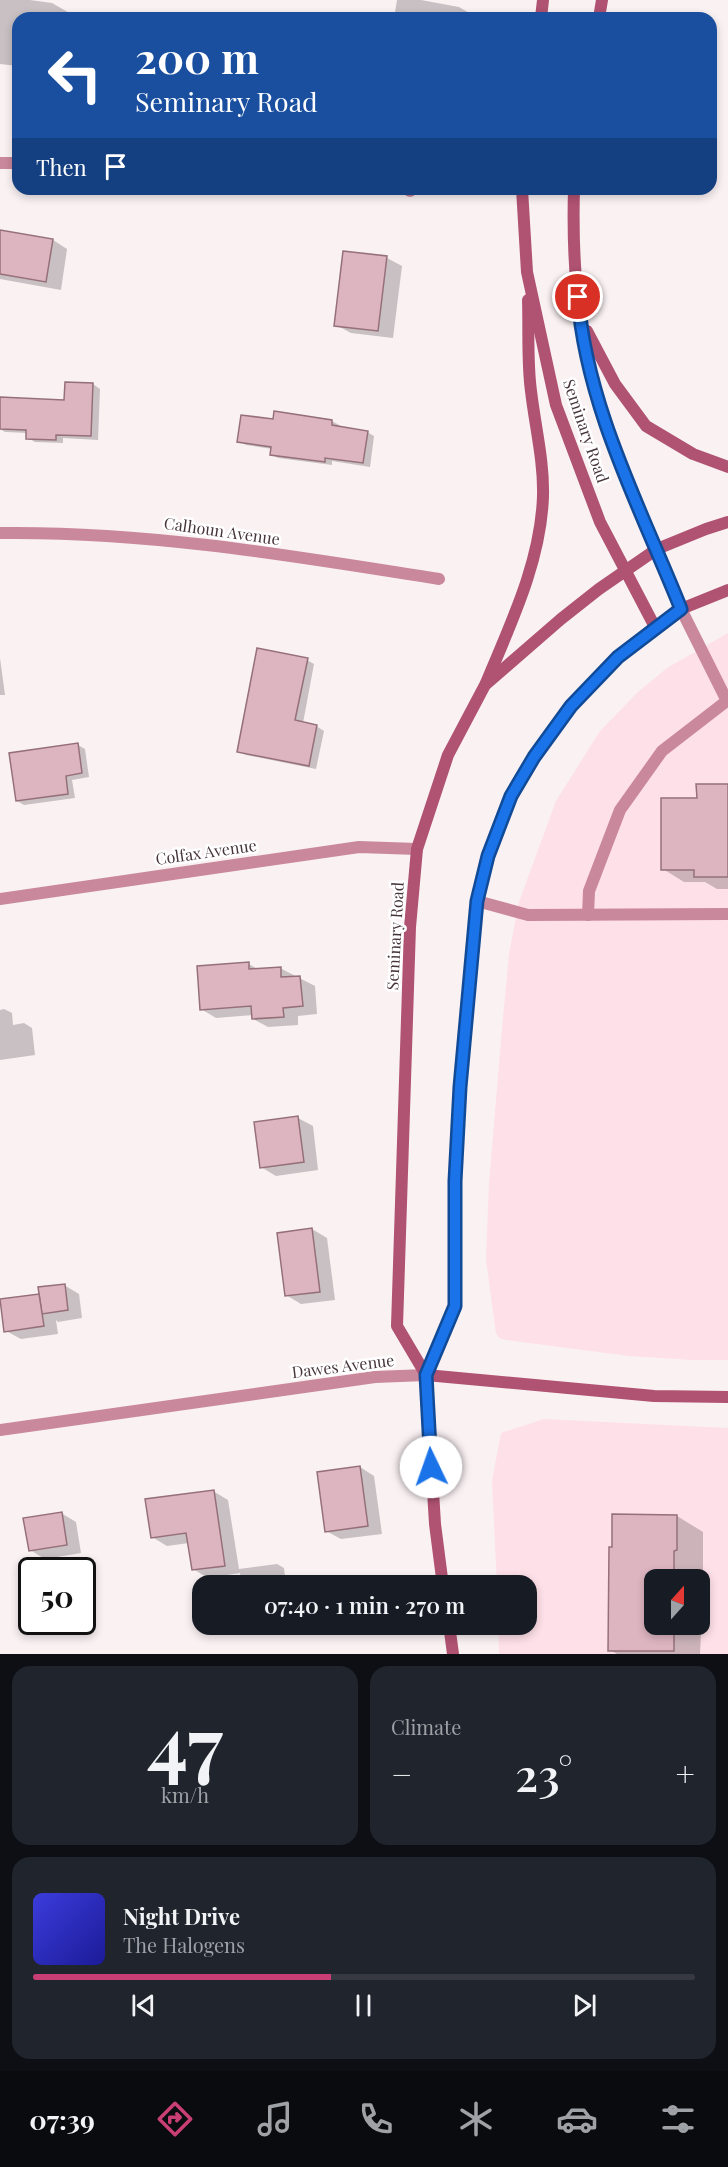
<!DOCTYPE html>
<html lang="en">
<head>
<meta charset="utf-8">
<style>
	body { margin:0; font-family:"Playfair Display",serif; background:#20242c; color:#f1f3f6; height:100vh; display:flex; flex-direction:column; font-size:22px; white-space:nowrap }
	* { box-sizing:border-box; margin:0 }
	p { font-size:20px; color:#9ea1a6 }
	.icon { flex:none; width:33px; height:33px; fill:none; stroke:currentColor; stroke-width:2; stroke-linecap:round; stroke-linejoin:round }
	.map { position:relative; height:1654px; overflow:hidden }
	.sheet { display:flex; flex-direction:column; gap:12px; padding:12px; background:#0d0f14; flex:1 }
	.sheet>* { flex:none }
	.guide { position:absolute; left:12px; top:12px; width:705px; height:183px; border-radius:18px; box-shadow:0 3px 9px #0003; background:#1a4fa0; color:#fff; overflow:hidden }
	.needle { width:39px; rotate:21deg }
	.fabs { position:absolute; left:644px; top:1569px; display:grid; gap:12px }
	.fabs a { display:grid; place-items:center; width:66px; height:66px; border-radius:12px; background:#171b24; box-shadow:0 3px 9px #0003; font-size:30px }
	.speed { position:absolute; left:18px; top:1557px; display:flex; gap:12px; font-size:30px; font-weight:700; text-align:center }
	.speed>* { display:grid; place-content:center; width:78px; height:78px; border-radius:50%; background:#171b24; box-shadow:0 3px 9px #0003; line-height:1 }
	.speed .limit { border:3px solid #111; border-radius:9px; background:#fff; color:#111 }
	.pin { position:absolute; display:grid; place-items:center; width:51px; height:51px; color:#fff; margin:-26px; border:3px solid #fff; border-radius:50%; box-shadow:0 2px 6px #0007 }
	.me { position:absolute; width:66px; margin:-33px; rotate:357deg; stroke-linejoin:round; filter:drop-shadow(0 0 4px #0008) }
	.turn { display:flex; align-items:center; gap:21px; height:126px; padding:0 24px; font-size:27px }
	.turn .icon { width:78px; height:78px; stroke-width:2.5 }
	.turn b { display:block; font-size:42px; line-height:51px }
	.then { display:flex; align-items:center; height:57px; padding:0 24px; background:#0003; gap:12px; font-size:22px }
	.big { font-size:45px; font-weight:600; line-height:1.1 }
	.sheet .tile { flex:1; display:flex; flex-direction:column; justify-content:center; gap:9px; min-width:0; padding:0 21px; border-radius:18px; background:#20242c }
	.sheet .dial { align-items:center; gap:0 }
	.dial b { font-size:78px; line-height:1 }
	.song { display:flex; align-items:center; gap:18px }
	.cover { width:72px; height:72px; border-radius:9px; background:linear-gradient(135deg,hsl(240 70% 55%),hsl(240 70% 35%)) }
	.played { height:6px; border-radius:3px; background:linear-gradient(90deg,#c93f75 45%,#363941 45%) }
	.keys { display:flex; justify-content:space-around; direction:ltr }
	.heat { display:flex; justify-content:space-between; align-items:center; font-size:33px; direction:ltr }
	.sheet .tiles { flex:1; display:grid; gap:12px; grid-template-columns:1fr 1fr }
	.tile:last-child { grid-column:span 2 }
	.trip { position:absolute; left:192px; top:1575px; width:345px; height:60px; border-radius:18px; background:#171b24; box-shadow:0 3px 9px #0003; font-weight:600; line-height:60px; text-align:center }
	.dock { display:flex; height:96px; justify-content:space-around; align-items:center; background:#090b0e; color:#9ea1a6 }
	.dock .icon { width:42px; height:42px }
	.dock .active { color:#c93f75 }
	.dock b { font-size:27px; color:#f1f3f6 }
	.map>svg:first-child { display:block }
	.built { fill:#fee0e8; fill-rule:evenodd }
	.shadow { fill:#0003; fill-rule:evenodd }
	.building { fill:#ddb5c0; stroke:#95707a; stroke-width:1.5 }
	.lines { fill:none; stroke-linecap:round; stroke-linejoin:round }
	.lane { stroke:#ca889c; stroke-width:12 }
	.street { stroke:#ca889c; stroke-width:12 }
	.secondary { stroke:#b05272; stroke-width:12 }
	.route-casing { stroke:#114b97; stroke-width:15 }
	.route { stroke:#1a73e8; stroke-width:10 }
	.labels { text-anchor:middle; stroke-width:5; stroke-linejoin:round; paint-order:stroke }
	.street-label { font-size:16px; fill:#46353a; stroke:#fff }
</style>
</head>
<body>
<div class="map">
<svg width="728" height="1654" viewBox="0 0 728 1654">
	<rect width="100%" height="100%" fill="#faf1f3"/>
	<!-- built -->
	<g class="built">
		<path d="M 728,633 L 728,1360 L 692,1360 L 629,1356 L 506,1340 L 499,1338 L 496,1333 L 486,1260 L 489,1184 L 502,1029 L 509,954 L 519,902 L 556,801 L 600,731 L 638,692 L 667,668 Z"/>
		<path d="M 544,1419 L 728,1428 L 728,1654 L 499,1654 L 498,1625 L 526,1624 L 526,1586 L 497,1586 L 492,1481 L 501,1433 ZM 654,1580 L 699,1580 L 699,1624 L 654,1624 Z"/>
	</g>
	<!-- shadow -->
	<g class="shadow">
		<path d="M 0,0 L 30,0 L 52,3 L 73,15 L 73,18 L 18,18 L 18,66 L 0,64 Z"/>
		<path d="M 397,0 L 421,0 L 459,7 L 478,18 L 394,18 Z"/>
		<path d="M 0,231 L 53,240 L 67,249 L 61,290 L 0,279 Z"/>
		<path d="M 387,258 L 402,266 L 393,338 L 351,333 L 336,325 Z"/>
		<path d="M 93,384 L 100,389 L 98,440 L 63,438 L 63,443 L 35,442 L 28,438 L 28,433 L 5,432 L 0,429 L 0,399 L 65,402 Z"/>
		<path d="M 274,421 L 332,421 L 339,425 L 339,428 L 367,432 L 374,436 L 370,467 L 332,461 L 332,465 L 278,458 L 271,454 L 272,449 L 246,445 L 239,441 Z"/>
		<path d="M 0,658 L 5,695 L 0,695 Z"/>
		<path d="M 307,660 L 314,664 L 303,723 L 316,726 L 324,731 L 316,769 L 246,755 L 238,751 Z"/>
		<path d="M 78,745 L 85,749 L 89,777 L 72,780 L 75,798 L 24,805 L 17,801 Z"/>
		<path d="M 728,786 L 728,889 L 717,889 L 705,882 L 684,882 L 663,869 L 698,799 Z"/>
		<path d="M 249,964 L 259,970 L 280,968 L 315,986 L 317,1014 L 298,1016 L 298,1025 L 268,1027 L 253,1019 L 253,1015 L 216,1018 L 201,1009 Z"/>
		<path d="M 4,1009 L 12,1013 L 13,1025 L 24,1023 L 32,1028 L 35,1055 L 0,1060 L 0,1010 Z"/>
		<path d="M 298,1118 L 313,1126 L 318,1170 L 276,1176 L 261,1167 Z"/>
		<path d="M 312,1229 L 327,1238 L 335,1300 L 301,1304 L 286,1295 Z"/>
		<path d="M 64,1285 L 79,1294 L 82,1318 L 58,1322 L 56,1320 L 58,1334 L 21,1339 L 6,1331 L 39,1295 L 41,1297 Z"/>
		<path d="M 360,1467 L 374,1476 L 382,1534 L 341,1539 L 326,1531 Z"/>
		<path d="M 213,1491 L 228,1500 L 239,1569 L 277,1564 L 284,1568 L 286,1586 L 242,1586 L 240,1573 L 208,1578 L 193,1569 L 189,1543 L 167,1546 L 152,1537 Z"/>
		<path d="M 61,1513 L 76,1522 L 81,1553 L 45,1559 L 30,1550 Z"/>
		<path d="M 677,1516 L 703,1532 L 703,1633 L 701,1632 L 700,1654 L 617,1654 L 610,1650 ZM 654,1580 L 699,1580 L 699,1624 L 654,1624 Z"/>
		<path d="M 352,1576 L 359,1580 L 360,1586 L 321,1586 L 320,1581 Z"/>
	</g>
	<!-- building -->
	<g class="building">
		<path d="M 0,230 L 53,239 L 46,282 L 0,274 Z"/>
		<path d="M 343,251 L 387,256 L 378,331 L 334,326 Z"/>
		<path d="M 65,382 L 93,383 L 91,436 L 56,435 L 56,440 L 26,439 L 26,430 L 0,429 L 0,397 L 64,400 Z"/>
		<path d="M 274,411 L 332,420 L 332,425 L 368,431 L 363,463 L 325,458 L 325,462 L 270,455 L 271,447 L 237,442 L 241,415 L 273,419 Z"/>
		<path d="M 257,648 L 308,658 L 295,720 L 317,725 L 309,766 L 237,752 Z"/>
		<path d="M 78,743 L 82,773 L 66,776 L 68,794 L 16,801 L 9,753 Z"/>
		<path d="M 696,784 L 728,784 L 728,877 L 694,877 L 694,870 L 661,870 L 661,798 L 697,798 Z"/>
		<path d="M 249,962 L 249,969 L 281,967 L 281,977 L 300,976 L 303,1006 L 283,1008 L 284,1017 L 252,1019 L 251,1006 L 200,1010 L 197,966 Z"/>
		<path d="M 298,1116 L 304,1162 L 260,1168 L 254,1122 Z"/>
		<path d="M 312,1228 L 320,1292 L 285,1296 L 277,1233 Z"/>
		<path d="M 65,1284 L 68,1310 L 42,1314 L 38,1287 Z"/>
		<path d="M 39,1294 L 44,1326 L 4,1332 L 0,1299 Z"/>
		<path d="M 360,1466 L 368,1526 L 325,1532 L 317,1472 Z"/>
		<path d="M 214,1490 L 225,1566 L 192,1570 L 186,1533 L 151,1538 L 145,1499 Z"/>
		<path d="M 62,1512 L 67,1545 L 29,1551 L 23,1518 Z"/>
		<path d="M 612,1514 L 677,1515 L 677,1550 L 674,1551 L 674,1580 L 654,1580 L 654,1624 L 674,1624 L 674,1651 L 608,1651 L 609,1547 L 612,1547 Z"/>
	</g>
	<g class="lines">
		<!-- lane -->
		<g class="lane">
			<path d="M 0,163 L 18,163"/>
			<path d="M 410,191 L 410,189"/>
			<path d="M 681,609 L 727,701"/>
			<path d="M 477,901 L 528,915 L 728,914"/>
			<path d="M 588,915 L 589,891 L 620,810 L 662,751 L 728,700"/>
		</g>
		<!-- street -->
		<g class="street">
			<path d="M 0,533 C 148,531 294,556 439,579"/>
			<path d="M 0,899 L 359,847 L 417,849"/>
			<path d="M 0,1430 L 375,1377 L 426,1375"/>
		</g>
		<!-- secondary -->
		<g class="secondary">
			<path d="M 541,18 L 543,0"/>
			<path d="M 599,18 L 602,0"/>
			<path d="M 522,189 L 527,272 L 556,405 L 600,522 L 656,629"/>
			<path d="M 574,189 C 572,258 577,331 597,397 C 619,469 653,539 681,609"/>
			<path d="M 587,331 L 615,384 L 646,426 L 693,454 L 728,467"/>
			<path d="M 486,683 C 511,623 541,561 543,496 C 544,461 535,426 531,391 C 527,362 529,330 528,300"/>
			<path d="M 426,1375 L 397,1326 L 410,927 L 417,849 L 448,755 L 485,685 L 561,619 L 599,589 L 657,549 L 706,529 L 728,522"/>
			<path d="M 426,1375 L 654,1396 L 728,1397"/>
			<path d="M 443,1586 L 435,1524 L 426,1375 L 455,1306 L 455,1181 L 460,1087 L 477,901 L 488,856 L 511,796 L 534,757 L 571,706 L 618,657 L 681,609 L 728,590"/>
			<path d="M 449,1624 L 453,1654"/>
		</g>
	</g>
	<g class="lines">
		<defs>
			<path id="route" d="M 431,1467 L 426,1375 L 455,1306 L 455,1181 L 460,1087 L 477,901 L 488,856 L 511,796 L 534,757 L 571,706 L 618,657 L 681,609 C 641,509 586,406 578,297"/>
		</defs>
		<!-- route casing -->
		<use href="#route" class="route-casing"/>
		<!-- route -->
		<use href="#route" class="route"/>
	</g>
	<g class="labels">
		<!-- street labels -->
		<g class="street-label">
			<text transform="translate(586 431) rotate(71)" y="6">Seminary Road</text>
			<text transform="translate(222 531) rotate(8)" y="6">Calhoun Avenue</text>
			<text transform="translate(206 852) rotate(-8)" y="6">Colfax Avenue</text>
			<text transform="translate(395 936) rotate(-87)" y="6">Seminary Road</text>
			<text transform="translate(343 1366) rotate(-7)" y="6">Dawes Avenue</text>
		</g>
	</g>
</svg>
<div class="fabs">
<a><svg class="needle" viewBox="-14 -14 28 28"><path d="M0-13l5 13h-10z" fill="#e53935"/><path d="M0 13l5-13h-10z" fill="#9ea1a6"/></svg></a>
</div>
<div class="speed"><div class="limit">50</div></div>
<div class="pin" style="left:578px;top:297px;background:#d93025"><svg class="icon" aria-label="arrive" viewBox="0 0 24 24"><path d="M6 21V4h12l-3 4 3 4H6"/></svg></div>
<svg class="me" style="left:431px;top:1467px" viewBox="-20 -20 40 40"><circle r="19" fill="#fff"/><path d="M0-13L10 11 0 6-10 11z" fill="#1a73e8"/></svg>
<div class="trip">07:40 · 1 min · 270 m</div>
<div class="guide">
<div class="turn"><svg class="icon" aria-label="left" viewBox="0 0 24 24"><path d="M17 20v-9H6M10 6l-5 5 5 5"/></svg><div><b>200 m</b>Seminary Road</div></div>
<div class="then">Then<svg class="icon" aria-label="arrive" viewBox="0 0 24 24"><path d="M6 21V4h12l-3 4 3 4H6"/></svg></div>
</div>
</div>
<section class="sheet">
<div class="tiles">
<div class="tile dial"><b>47</b><p>km/h</p></div>
<div class="tile"><p>Climate</p>
<div class="heat"><a>−</a><b class="big">23°</b><a>+</a></div>
</div>
<div class="tile">
<div class="song"><i class="cover"></i><div><b>Night Drive</b><p>The Halogens</p></div></div>
<div class="played"></div>
<div class="keys"><svg class="icon" aria-label="previous" viewBox="0 0 24 24"><path d="M18 5L8 12l10 7zM5 5v14"/></svg><svg class="icon" aria-label="pause" viewBox="0 0 24 24"><path d="M8 5v14M16 5v14"/></svg><svg class="icon" aria-label="next" viewBox="0 0 24 24"><path d="M6 5l10 7-10 7zM19 5v14"/></svg></div>
</div>
</div>
</section>
<nav class="dock">
<b>07:39</b>
<svg class="icon active" aria-label="directions" viewBox="0 0 24 24"><path d="M12 3l9 9-9 9-9-9zM9 14v-3h6M13 9l2 2-2 2"/></svg>
<svg class="icon" aria-label="music" viewBox="0 0 24 24"><path d="M9 18V5l10-2v13"/><circle cx="6" cy="18" r="3"/><circle cx="16" cy="16" r="3"/></svg>
<svg class="icon" aria-label="phone" viewBox="0 0 24 24"><path d="M5 4h4l2 5-3 2q2 4 5 5l2-3 5 2v4C11 20 4 13 5 4z"/></svg>
<svg class="icon" aria-label="climate" viewBox="0 0 24 24"><path d="M12 3v18M4 7l16 10M4 17L20 7"/></svg>
<svg class="icon" aria-label="car" viewBox="0 0 24 24"><path d="M5 17H2v-5l4-1 3-4h7l3 4 3 1v5h-3M9 17h6M6 11h13"/><circle cx="7" cy="17" r="2"/><circle cx="17" cy="17" r="2"/></svg>
<svg class="icon" aria-label="filters" viewBox="0 0 24 24"><path d="M4 7h16M4 17h16"/><circle cx="9" cy="7" r="2"/><circle cx="15" cy="17" r="2"/></svg>
</nav>
</body>
</html>
